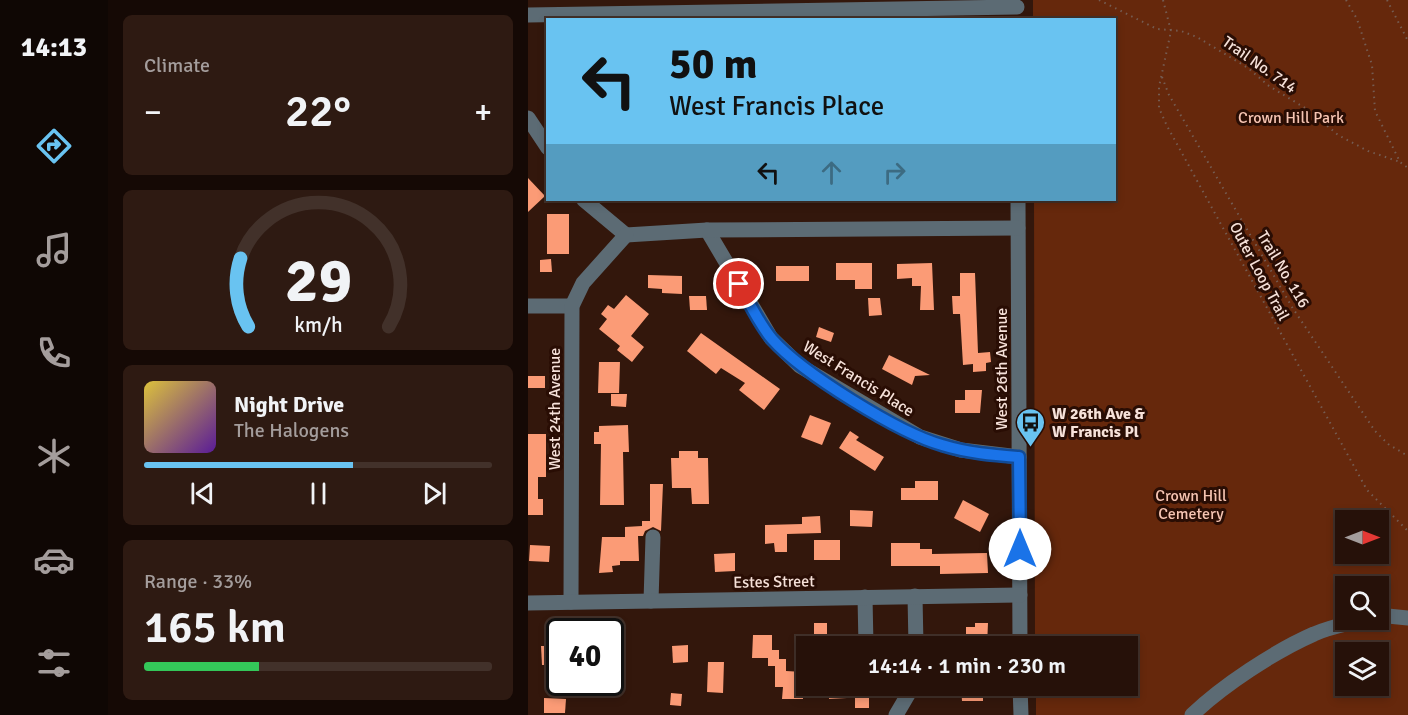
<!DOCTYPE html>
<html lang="en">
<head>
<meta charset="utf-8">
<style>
	body { margin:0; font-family:Signika,sans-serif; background:#2e1a12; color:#f1f3f6; height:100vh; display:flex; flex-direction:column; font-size:22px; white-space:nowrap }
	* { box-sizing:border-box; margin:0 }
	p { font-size:20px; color:#a49d9c }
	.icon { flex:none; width:33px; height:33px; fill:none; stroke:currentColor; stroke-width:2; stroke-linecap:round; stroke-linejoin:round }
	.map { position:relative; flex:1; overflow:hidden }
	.sheet { display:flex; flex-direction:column; gap:15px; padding:15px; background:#150905; width:420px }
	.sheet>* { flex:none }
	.hud { position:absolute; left:18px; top:18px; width:570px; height:183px; border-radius:0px; box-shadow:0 3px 9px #0003,0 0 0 2px #42312a; background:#69c3f1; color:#111; overflow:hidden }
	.needle { width:39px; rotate:90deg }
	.buttons { position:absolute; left:807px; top:510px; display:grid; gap:12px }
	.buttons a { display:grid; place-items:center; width:54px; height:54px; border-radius:0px; background:#261109; box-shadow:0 3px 9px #0003,0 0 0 2px #42312a; font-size:30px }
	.speed { position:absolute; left:18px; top:618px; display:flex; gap:12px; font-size:30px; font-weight:700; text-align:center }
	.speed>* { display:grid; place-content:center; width:78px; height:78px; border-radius:50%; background:#261109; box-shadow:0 3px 9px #0003,0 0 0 2px #42312a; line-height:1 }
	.speed .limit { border:3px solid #111; border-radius:9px; background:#fff; color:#111 }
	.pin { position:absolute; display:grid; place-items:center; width:51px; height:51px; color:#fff; margin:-26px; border:3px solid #fff; border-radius:50%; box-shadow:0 2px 6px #0007 }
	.me { position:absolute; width:66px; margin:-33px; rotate:0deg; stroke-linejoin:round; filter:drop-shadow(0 0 4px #0008) }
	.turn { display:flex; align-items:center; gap:21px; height:126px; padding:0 24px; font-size:27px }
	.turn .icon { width:78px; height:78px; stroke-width:2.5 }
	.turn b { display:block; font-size:42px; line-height:51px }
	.lanes { display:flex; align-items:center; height:57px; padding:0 24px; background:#0003; justify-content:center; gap:30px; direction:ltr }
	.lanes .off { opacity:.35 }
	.big { font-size:45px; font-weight:600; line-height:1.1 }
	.sheet .card { flex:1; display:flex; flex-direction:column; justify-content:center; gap:9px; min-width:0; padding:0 21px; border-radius:9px; background:#2e1a12 }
	.sheet .dial { align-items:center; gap:0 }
	.dial svg { height:156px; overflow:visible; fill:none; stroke:#42312a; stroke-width:7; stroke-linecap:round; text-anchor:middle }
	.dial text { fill:#f1f3f6; stroke:none }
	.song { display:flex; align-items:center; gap:18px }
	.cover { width:72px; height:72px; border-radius:9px; background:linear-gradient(135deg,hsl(50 70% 55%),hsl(270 70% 35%)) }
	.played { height:6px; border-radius:3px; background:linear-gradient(90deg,#69c3f1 60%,#42312a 60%) }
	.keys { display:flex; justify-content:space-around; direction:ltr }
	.heat { display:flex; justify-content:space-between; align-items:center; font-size:33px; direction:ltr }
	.charge { height:9px; border-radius:4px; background:linear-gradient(90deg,#34c759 33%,#42312a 0) }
	.trip { position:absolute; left:268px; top:636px; width:342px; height:60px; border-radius:0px; background:#261109; box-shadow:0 3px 9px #0003,0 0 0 2px #42312a; font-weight:600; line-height:60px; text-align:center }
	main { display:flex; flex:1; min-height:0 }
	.tab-bar { display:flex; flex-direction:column; width:108px; justify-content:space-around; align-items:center; background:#0f0704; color:#a49d9c }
	.tab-bar .icon { width:42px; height:42px }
	.tab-bar .active { color:#69c3f1 }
	.tab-bar b { font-size:27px; color:#f1f3f6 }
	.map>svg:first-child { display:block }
	.green { fill:#66280c; fill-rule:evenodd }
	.building { fill:#fb9b76 }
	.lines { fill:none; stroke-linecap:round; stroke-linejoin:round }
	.path { stroke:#755c52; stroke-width:2; stroke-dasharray:1.5 4.5; stroke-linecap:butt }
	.minor { stroke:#5c6b74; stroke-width:15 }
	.route-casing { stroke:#114b97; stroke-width:15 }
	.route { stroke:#1a73e8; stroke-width:10 }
	.labels { text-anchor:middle; stroke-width:6; stroke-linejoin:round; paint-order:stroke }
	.street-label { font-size:16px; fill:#f6e1d9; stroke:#290d04 }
	.park-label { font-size:16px; fill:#f6c4b2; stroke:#290d04 }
	.poi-label { font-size:16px; font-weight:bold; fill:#f6e1d9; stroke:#290d04; text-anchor:start }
</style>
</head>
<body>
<main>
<nav class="tab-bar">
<b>14:13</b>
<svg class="icon active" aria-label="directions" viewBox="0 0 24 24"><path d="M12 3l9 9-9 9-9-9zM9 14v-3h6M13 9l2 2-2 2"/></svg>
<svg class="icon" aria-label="music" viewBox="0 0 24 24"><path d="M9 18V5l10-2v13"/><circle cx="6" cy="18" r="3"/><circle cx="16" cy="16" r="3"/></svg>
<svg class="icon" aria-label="phone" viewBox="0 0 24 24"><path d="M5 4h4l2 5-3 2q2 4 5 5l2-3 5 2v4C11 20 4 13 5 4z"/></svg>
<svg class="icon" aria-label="climate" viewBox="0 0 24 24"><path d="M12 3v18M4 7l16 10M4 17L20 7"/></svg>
<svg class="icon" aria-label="car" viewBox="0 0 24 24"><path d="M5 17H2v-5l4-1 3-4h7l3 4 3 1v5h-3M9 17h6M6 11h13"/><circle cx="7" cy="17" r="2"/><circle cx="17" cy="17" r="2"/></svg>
<svg class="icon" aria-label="filters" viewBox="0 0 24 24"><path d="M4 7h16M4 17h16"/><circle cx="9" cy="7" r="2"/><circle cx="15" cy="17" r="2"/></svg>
</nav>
<section class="sheet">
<div class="card"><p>Climate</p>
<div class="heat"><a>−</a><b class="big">22°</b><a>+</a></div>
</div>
<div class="card dial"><svg viewBox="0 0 100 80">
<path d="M14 69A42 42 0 1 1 86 69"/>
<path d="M14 69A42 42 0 0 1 10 34" stroke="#69c3f1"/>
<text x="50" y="56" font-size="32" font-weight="700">29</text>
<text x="50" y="72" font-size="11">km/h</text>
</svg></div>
<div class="card">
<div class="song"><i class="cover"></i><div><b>Night Drive</b><p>The Halogens</p></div></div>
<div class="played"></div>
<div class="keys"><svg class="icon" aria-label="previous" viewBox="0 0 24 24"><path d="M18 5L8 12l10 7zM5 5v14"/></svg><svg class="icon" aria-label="pause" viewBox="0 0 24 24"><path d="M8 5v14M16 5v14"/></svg><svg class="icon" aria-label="next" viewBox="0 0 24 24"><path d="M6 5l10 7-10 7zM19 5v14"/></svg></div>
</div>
<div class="card"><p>Range · 33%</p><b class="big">165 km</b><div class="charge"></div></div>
</section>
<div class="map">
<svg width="880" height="715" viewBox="0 0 880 715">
	<rect width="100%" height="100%" fill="#33170c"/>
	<!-- green -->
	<path class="green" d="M 505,0 L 880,0 L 880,715 L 508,715 L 508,686 L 600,686 L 600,646 L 507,646 L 506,200 L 586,200 L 586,20 L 505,19 ZM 818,520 L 850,520 L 850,554 L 818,554 ZM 818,586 L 850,586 L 850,620 L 818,620 ZM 818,652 L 850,652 L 850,686 L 818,686 Z"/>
	<!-- building -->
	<g class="building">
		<path d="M 0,178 L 17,196 L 0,212 Z"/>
		<rect x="19" y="214" width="22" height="40"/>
		<path d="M 23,259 L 24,272 L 12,272 L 12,260 Z"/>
		<path d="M 308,263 L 344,263 L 344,289 L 327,289 L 327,280 L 308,280 Z"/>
		<path d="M 404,263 L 406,310 L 392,310 L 393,286 L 384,286 L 384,278 L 369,279 L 369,264 Z"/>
		<rect x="248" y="266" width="33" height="15"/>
		<path d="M 432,273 L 447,273 L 450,353 L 462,352 L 463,362 L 458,363 L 458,371 L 445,372 L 445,364 L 435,365 L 432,314 L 425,314 L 424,296 L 432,296 Z"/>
		<path d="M 120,275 L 154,276 L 154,294 L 134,293 L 134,289 L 120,288 Z"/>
		<path d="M 98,295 L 121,314 L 103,336 L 116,347 L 104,362 L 89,350 L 92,346 L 71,329 L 79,319 L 73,314 L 80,305 L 86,309 Z"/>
		<path d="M 161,296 L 178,296 L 179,310 L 162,310 Z"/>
		<path d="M 340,298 L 352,298 L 354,315 L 341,316 Z"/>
		<path d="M 291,327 L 306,333 L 303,342 L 288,337 Z"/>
		<path d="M 173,333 L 252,389 L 236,410 L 211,390 L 217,383 L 193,368 L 188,374 L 159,351 Z"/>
		<path d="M 361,355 L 402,375 L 387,376 L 384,385 L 354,369 Z"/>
		<path d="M 71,362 L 92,362 L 91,393 L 70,393 Z"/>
		<rect x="0" y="376" width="17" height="12"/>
		<path d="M 437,390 L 454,390 L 452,413 L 427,413 L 427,400 L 437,400 Z"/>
		<path d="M 83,394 L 99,394 L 98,407 L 83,406 Z"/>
		<path d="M 282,415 L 303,423 L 294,445 L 273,437 Z"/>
		<path d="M 100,425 L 101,452 L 95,452 L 96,505 L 72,505 L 73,444 L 66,444 L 66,432 L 71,432 L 71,426 Z"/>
		<path d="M 322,431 L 331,437 L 328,440 L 356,457 L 347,471 L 311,448 Z"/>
		<path d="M 0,434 L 18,434 L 18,477 L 10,477 L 10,499 L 15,499 L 15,515 L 0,515 Z"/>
		<path d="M 151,451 L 170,451 L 170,458 L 180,458 L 181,504 L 164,504 L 163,488 L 144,488 L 143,458 L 151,458 Z"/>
		<path d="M 387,481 L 410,481 L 410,500 L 373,500 L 373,488 L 387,488 Z"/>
		<path d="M 122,484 L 135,484 L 133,531 L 125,527 L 117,531 L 115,536 L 110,536 L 111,561 L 92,561 L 92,565 L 84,566 L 85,572 L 71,573 L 74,537 L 97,537 L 97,527 L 114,526 L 114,521 L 122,521 Z"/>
		<path d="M 435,500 L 461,514 L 452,532 L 426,518 Z"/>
		<path d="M 322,510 L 345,511 L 344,527 L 322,526 Z"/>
		<path d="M 292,516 L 293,533 L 259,534 L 259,552 L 247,552 L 246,543 L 237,544 L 237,525 L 274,524 L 274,517 Z"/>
		<rect x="286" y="540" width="26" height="20"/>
		<path d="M 363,543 L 392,543 L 392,549 L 404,549 L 404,554 L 459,553 L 460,573 L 412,574 L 412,566 L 363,566 Z"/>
		<path d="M 2,545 L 22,546 L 21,562 L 1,561 Z"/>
		<path d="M 207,553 L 207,571 L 187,572 L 186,554 Z"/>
		<path d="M 286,623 L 299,623 L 299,636 L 313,635 L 313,646 L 286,646 Z"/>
		<path d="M 447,623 L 460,623 L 459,646 L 438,645 L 438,627 L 447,627 Z"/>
		<path d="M 225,635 L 244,635 L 244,650 L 251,650 L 251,659 L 258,659 L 258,671 L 275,672 L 275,699 L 254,699 L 255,687 L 247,687 L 247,666 L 240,666 L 240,658 L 224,658 Z"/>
		<path d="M 160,645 L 160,662 L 145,663 L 144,646 Z"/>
		<path d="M 13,646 L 32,646 L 32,665 L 14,665 Z"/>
		<path d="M 180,662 L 196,662 L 195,693 L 179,692 Z"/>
		<path d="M 301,686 L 318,686 L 319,698 L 301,699 Z"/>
		<rect x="349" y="686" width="18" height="11"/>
		<path d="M 433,686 L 455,686 L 455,701 L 434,701 Z"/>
		<rect x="327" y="691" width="14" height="17"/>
		<path d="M 143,693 L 154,694 L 153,706 L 142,705 Z"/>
		<path d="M 16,698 L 38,699 L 37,713 L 16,713 Z"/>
	</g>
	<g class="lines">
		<!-- path -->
		<g class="path">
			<path d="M 571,0 L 629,29 L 653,31 L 669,37 L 720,68 L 741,86 L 782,111 L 810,135 L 840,151 L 872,162"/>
			<path d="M 635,0 L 643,31 L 631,87 L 631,108 L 639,126 L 839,490 L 880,531"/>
			<path d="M 818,0 L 829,19 L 844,65 L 847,111 L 872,162 L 880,168"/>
			<path d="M 859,0 L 880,41"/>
			<path d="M 634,77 L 641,95 L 764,307 L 847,431 L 860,444 L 880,456"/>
		</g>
		<!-- minor -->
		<g class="minor">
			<path d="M 0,15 L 489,7"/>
			<path d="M 0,118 L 20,148"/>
			<path d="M 56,200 L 98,235"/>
			<path d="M 490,200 L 492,646"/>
			<path d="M 179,230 L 243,338 L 272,366 L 392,437 L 433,450 L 491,457"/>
			<path d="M 98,235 L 179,230 L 490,228"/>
			<path d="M 0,306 L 44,306"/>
			<path d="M 387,596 L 388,646"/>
			<path d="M 337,597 L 338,646"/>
			<path d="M 123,601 L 125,537"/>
			<path d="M 43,602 L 44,306 L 55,283 L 98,235"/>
			<path d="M 0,603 L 492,595"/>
			<path d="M 850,615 L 880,618"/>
			<path d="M 492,686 L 493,715"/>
			<path d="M 368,715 L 385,686"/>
			<path d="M 664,715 C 694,686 747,651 786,634 C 801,627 819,624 835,620"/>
		</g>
	</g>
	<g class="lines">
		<defs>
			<path id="route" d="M 211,284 C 221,302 231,324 244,339 C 274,373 371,433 414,445 C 440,453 465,455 491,457 L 492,549"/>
		</defs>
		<!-- route casing -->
		<use href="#route" class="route-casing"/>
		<!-- route -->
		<use href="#route" class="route"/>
	</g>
	<!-- icons -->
	<defs>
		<symbol id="bus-pin" viewBox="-11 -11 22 30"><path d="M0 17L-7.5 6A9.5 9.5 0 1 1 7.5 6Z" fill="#69c3f1" stroke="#290d04"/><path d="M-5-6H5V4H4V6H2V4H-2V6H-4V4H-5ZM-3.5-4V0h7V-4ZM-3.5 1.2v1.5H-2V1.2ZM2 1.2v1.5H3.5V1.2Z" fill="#111"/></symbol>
	</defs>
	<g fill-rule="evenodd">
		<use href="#bus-pin" x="486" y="406" width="33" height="45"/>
	</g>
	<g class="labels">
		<!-- street labels -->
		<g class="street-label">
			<text transform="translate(732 64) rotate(35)" y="6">Trail No. 714</text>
			<text transform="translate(756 269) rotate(59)" y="6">Trail No. 116</text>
			<text transform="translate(732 271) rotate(62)" y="6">Outer Loop Trail</text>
			<text transform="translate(473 369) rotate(-90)" y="6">West 26th Avenue</text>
			<text transform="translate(331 378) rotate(32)" y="6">West Francis Place</text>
			<text transform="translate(26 409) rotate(-90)" y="6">West 24th Avenue</text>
			<text transform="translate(246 581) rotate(-1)" y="6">Estes Street</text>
		</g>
		<!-- park labels -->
		<g class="park-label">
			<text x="763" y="123">Crown Hill Park</text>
			<text x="663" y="501">Crown Hill<tspan x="663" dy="18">Cemetery</tspan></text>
		</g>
		<!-- poi labels -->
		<g class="poi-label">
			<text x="524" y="419">W 26th Ave &amp;<tspan x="524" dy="18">W Francis Pl</tspan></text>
		</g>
	</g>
</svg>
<div class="buttons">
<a><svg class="needle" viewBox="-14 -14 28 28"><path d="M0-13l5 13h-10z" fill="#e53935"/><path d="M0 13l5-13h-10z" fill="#a49d9c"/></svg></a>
<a><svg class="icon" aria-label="search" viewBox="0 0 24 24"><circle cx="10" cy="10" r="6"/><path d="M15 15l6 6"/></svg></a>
<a><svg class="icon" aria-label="layers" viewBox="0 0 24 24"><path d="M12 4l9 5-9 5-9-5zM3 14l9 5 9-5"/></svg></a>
</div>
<div class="speed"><div class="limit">40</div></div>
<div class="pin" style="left:211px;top:284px;background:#d93025"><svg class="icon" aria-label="arrive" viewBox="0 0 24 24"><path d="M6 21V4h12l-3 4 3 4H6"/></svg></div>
<svg class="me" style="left:492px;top:549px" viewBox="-20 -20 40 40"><circle r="19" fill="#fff"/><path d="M0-13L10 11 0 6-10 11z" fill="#1a73e8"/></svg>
<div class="trip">14:14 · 1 min · 230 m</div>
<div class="hud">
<div class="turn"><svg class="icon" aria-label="left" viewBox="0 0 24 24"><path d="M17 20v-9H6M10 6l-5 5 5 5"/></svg><div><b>50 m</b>West Francis Place</div></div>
<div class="lanes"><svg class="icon" aria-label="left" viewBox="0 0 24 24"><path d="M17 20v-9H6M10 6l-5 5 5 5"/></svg><svg class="icon off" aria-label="ahead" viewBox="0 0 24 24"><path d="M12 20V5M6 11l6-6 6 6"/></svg><svg class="icon off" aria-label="right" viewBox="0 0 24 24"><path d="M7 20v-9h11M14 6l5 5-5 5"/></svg></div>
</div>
</div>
</main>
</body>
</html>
